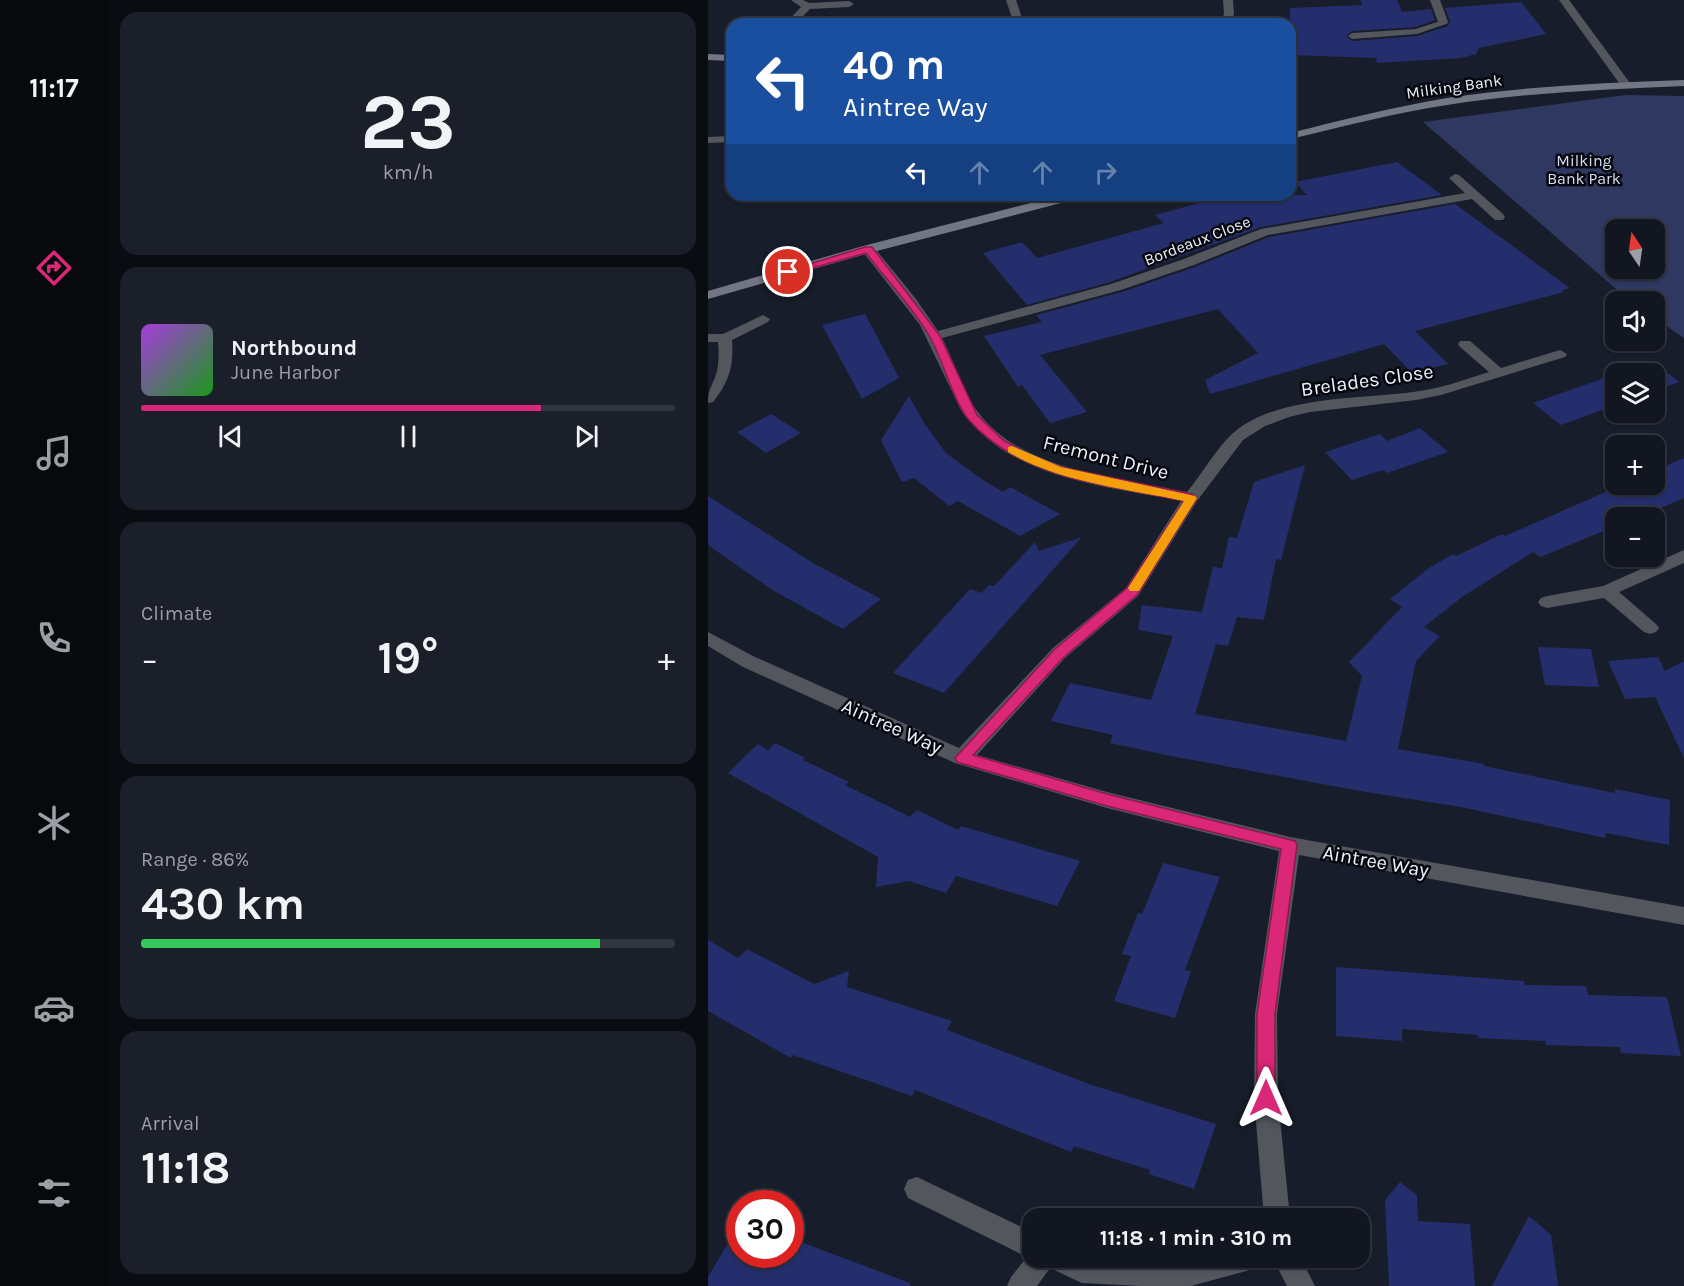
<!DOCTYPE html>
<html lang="en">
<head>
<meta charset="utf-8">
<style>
	body { margin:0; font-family:Karla,sans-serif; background:#1b1f29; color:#f1f3f6; height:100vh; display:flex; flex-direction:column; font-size:22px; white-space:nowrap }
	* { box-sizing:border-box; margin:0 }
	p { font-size:20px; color:#9c9fa5 }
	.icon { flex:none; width:33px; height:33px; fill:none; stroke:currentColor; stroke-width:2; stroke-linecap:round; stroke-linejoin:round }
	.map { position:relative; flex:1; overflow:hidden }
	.drawer { display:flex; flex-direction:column; gap:12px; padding:12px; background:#0a0c12; width:600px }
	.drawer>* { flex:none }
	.guide { position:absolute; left:18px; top:18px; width:570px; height:183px; border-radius:18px; box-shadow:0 2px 4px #0004,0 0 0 2px #31353e; background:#1a4fa0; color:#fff; overflow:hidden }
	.needle { width:39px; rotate:347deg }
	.controls { position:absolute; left:897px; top:219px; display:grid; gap:12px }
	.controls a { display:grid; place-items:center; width:60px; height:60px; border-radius:12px; background:#121620; box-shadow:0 2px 4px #0004,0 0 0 2px #31353e; font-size:30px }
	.speed { position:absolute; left:18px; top:1190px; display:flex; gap:12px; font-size:30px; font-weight:700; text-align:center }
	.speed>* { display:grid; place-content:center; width:78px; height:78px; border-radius:50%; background:#121620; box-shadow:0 2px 4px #0004,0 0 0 2px #31353e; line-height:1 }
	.speed .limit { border:9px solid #d22; background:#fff; color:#111 }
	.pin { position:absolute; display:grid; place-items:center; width:51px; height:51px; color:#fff; margin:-26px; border:3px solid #fff; border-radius:50%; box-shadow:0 2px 6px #0007 }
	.me { position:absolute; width:66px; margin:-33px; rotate:0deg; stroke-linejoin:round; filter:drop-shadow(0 0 4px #0008) }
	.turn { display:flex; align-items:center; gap:21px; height:126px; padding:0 18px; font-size:27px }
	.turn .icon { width:78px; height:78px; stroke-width:2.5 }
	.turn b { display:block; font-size:42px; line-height:51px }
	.lanes { display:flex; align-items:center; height:57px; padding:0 18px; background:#0003; justify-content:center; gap:30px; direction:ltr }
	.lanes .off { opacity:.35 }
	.big { font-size:45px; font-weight:700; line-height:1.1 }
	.drawer .widget { flex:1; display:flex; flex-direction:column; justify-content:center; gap:9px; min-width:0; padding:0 21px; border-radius:18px; background:#1b1f29 }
	.drawer .dial { align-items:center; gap:0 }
	.dial b { font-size:78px; line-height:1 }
	.song { display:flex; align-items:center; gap:18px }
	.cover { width:72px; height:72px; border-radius:9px; background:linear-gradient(135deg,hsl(280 70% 55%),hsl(120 70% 35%)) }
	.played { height:6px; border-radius:3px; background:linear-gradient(90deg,#db2777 75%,#31353e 75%) }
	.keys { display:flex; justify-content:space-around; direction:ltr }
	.heat { display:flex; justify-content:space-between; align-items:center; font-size:33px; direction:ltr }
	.charge { height:9px; border-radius:4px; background:linear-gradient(90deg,#34c759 86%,#31353e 0) }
	.trip { position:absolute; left:314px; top:1208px; width:348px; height:60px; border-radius:18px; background:#121620; box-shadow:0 2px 4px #0004,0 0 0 2px #31353e; font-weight:700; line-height:60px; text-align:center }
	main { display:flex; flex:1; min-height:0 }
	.menu { display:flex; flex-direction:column; width:108px; justify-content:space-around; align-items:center; background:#07090d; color:#9c9fa5 }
	.menu .icon { width:42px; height:42px }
	.menu .on { color:#db2777 }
	.menu b { font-size:27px; color:#f1f3f6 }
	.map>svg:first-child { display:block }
	.green { fill:#2e3860; fill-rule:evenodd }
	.building { fill:#242e6c }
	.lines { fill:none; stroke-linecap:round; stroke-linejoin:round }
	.lane { fill:#54565e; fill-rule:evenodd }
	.street { fill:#54565e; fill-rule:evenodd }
	.secondary { fill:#737683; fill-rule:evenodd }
	.route { fill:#db2777; stroke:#8e194d; stroke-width:1.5 }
	.slow { fill:#f59e0b }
	.labels { text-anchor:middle; stroke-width:5; stroke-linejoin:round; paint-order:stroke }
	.far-street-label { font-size:16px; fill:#eff2fd; stroke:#06070e }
	.far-park-label { font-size:16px; fill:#d8def1; stroke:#06070e }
	.street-label { font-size:20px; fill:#eff2fd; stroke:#06070e }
</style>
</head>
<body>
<main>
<nav class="menu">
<b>11:17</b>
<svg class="icon on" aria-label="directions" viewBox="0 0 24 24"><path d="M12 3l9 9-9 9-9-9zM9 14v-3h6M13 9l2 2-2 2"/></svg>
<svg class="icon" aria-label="music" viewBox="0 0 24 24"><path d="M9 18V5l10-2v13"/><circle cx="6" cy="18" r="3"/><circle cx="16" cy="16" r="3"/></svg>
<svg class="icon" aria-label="phone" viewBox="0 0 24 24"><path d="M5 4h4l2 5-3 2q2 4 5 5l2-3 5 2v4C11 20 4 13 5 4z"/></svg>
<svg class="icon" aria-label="climate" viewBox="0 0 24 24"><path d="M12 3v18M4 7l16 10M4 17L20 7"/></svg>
<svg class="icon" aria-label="car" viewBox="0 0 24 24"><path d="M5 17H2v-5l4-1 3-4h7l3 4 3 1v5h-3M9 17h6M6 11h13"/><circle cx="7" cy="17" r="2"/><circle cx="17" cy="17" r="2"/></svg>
<svg class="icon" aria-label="filters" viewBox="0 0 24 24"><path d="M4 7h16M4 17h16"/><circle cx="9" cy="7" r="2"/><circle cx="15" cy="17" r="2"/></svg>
</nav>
<section class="drawer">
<div class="widget dial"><b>23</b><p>km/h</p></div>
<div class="widget">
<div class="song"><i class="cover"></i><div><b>Northbound</b><p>June Harbor</p></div></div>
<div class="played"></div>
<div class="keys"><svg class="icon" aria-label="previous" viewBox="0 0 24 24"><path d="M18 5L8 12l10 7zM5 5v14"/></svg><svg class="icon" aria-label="pause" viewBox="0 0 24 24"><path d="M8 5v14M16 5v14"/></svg><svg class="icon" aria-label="next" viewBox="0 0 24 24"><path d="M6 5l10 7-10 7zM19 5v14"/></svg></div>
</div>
<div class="widget"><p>Climate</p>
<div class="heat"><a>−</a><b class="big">19°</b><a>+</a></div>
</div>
<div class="widget"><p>Range · 86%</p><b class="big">430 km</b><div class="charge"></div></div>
<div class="widget"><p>Arrival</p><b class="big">11:18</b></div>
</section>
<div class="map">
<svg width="976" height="1286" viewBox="0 0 976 1286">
	<rect width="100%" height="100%" fill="#181d2b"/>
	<!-- green -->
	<path class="green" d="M 918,95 L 976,96 L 976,338 L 947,318 L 946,302 L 922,301 L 715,122 ZM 908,230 L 946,230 L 946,268 L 908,268 Z"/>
	<!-- building -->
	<g class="building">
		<path d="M 652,0 L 689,0 L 694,12 L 723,9 L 727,20 L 708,27 L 644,31 L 638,36 L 644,41 L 709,36 L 740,26 L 742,21 L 737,8 L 813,2 L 838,34 L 771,48 L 768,54 L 753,58 L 669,63 L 668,58 L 582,55 L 582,8 L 655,5 Z"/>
		<path d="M 689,162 L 734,195 L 553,227 L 402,282 L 319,305 L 275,253 L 314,242 L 329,258 L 456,223 L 447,215 L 521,195 L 599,195 L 587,182 Z"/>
		<path d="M 747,204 L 862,288 L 854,290 L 856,292 L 707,331 L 740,364 L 704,373 L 676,344 L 502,394 L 497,380 L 550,353 L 510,309 L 332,355 L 379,412 L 342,423 L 314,385 L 310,387 L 276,336 L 334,322 L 328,315 L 414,292 L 487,267 L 561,237 Z"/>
		<path d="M 157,314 L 191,378 L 154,399 L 114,325 Z"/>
		<path d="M 944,361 L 971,382 L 946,391 L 946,374 L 908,374 Z"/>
		<path d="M 908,374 L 908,405 L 853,425 L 825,403 Z"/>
		<path d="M 201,396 L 216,423 L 238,453 L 275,480 L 295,492 L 302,487 L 352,514 L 312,536 L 250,501 L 241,506 L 206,478 L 194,482 L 173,440 Z"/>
		<path d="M 63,414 L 93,433 L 58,453 L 29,432 Z"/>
		<path d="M 712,428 L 740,452 L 679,473 L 675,470 L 644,480 L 617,452 L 672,434 L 679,441 Z"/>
		<path d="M 976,458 L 976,498 L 930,518 L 908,518 L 908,526 L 832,557 L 825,552 L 754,597 L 716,627 L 732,636 L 708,661 L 690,749 L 776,764 L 776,766 L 907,793 L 907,789 L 962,800 L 961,845 L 898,833 L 897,838 L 753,807 L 658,792 L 463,756 L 402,743 L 405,735 L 343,721 L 362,683 L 443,700 L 465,636 L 430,630 L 434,605 L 494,612 L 505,567 L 514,568 L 521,537 L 529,538 L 546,482 L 597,465 L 573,560 L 568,559 L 556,620 L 529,617 L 520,646 L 508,644 L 487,714 L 638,741 L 654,676 L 641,662 L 694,607 L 682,599 L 721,568 L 745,554 L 748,556 L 794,534 L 797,536 L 916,484 L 946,484 L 946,471 Z"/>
		<path d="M 0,496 L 105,563 L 173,599 L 135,629 L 66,591 L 0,545 Z"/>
		<path d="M 374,537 L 236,693 L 185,673 L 262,589 L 274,593 L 281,585 L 286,586 L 327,542 L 331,551 Z"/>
		<path d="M 830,647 L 883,649 L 891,687 L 837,685 Z"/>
		<path d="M 950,657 L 957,671 L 976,661 L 976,758 L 947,697 L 917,699 L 900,661 Z"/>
		<path d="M 67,743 L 97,758 L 95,760 L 141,782 L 137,785 L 202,817 L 209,810 L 250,830 L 253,826 L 372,861 L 349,906 L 248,876 L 238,893 L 201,881 L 168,887 L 170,857 L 20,773 L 50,744 L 60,750 Z"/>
		<path d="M 455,863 L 512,877 L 477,970 L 483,971 L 467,1018 L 406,1001 L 423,956 L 414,954 L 430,913 L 434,914 Z"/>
		<path d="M 0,940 L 30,958 L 39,949 L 106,984 L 141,971 L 139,987 L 244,1021 L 239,1030 L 381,1084 L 508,1124 L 486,1189 L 441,1174 L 442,1170 L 366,1146 L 363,1152 L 207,1090 L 204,1096 L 85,1055 L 83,1058 L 0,1011 Z"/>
		<path d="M 628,967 L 816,981 L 817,985 L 878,986 L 880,995 L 959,997 L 973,1056 L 913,1053 L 912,1047 L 838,1045 L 837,1041 L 770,1038 L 770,1035 L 694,1029 L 694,1041 L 628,1036 Z"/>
		<path d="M 692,1182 L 709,1195 L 710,1221 L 762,1224 L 767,1286 L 681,1286 L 677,1200 Z"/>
		<path d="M 821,1216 L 843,1235 L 850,1286 L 784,1286 Z"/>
		<path d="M 32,1223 L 32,1254 L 82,1254 L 82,1238 L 202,1283 L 202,1286 L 0,1286 L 0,1277 Z"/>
	</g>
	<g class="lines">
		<!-- lane -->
		<g class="lane">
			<path d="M 735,20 L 739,22 L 738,24 L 709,34 L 644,39 L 640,36 L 644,33 L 708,29 Z"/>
			<path d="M 24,136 L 24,142 L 0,143 L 0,137 Z"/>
		</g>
		<!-- street -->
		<g class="street">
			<path d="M 83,0 L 95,0 L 101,3 L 141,1 L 146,4 L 141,7 L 102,9 L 87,24 L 77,24 L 93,7 Z"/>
			<path d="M 298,0 L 308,0 L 316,24 L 306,24 Z"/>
			<path d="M 515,0 L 525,0 L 526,14 L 523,24 L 513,24 L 516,14 Z"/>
			<path d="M 722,0 L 732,0 L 740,22 L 739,24 L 730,22 Z"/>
			<path d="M 851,0 L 861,0 L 922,83 L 922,87 L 914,87 Z"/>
			<path d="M 747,174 L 751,175 L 795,214 L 797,217 L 795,220 L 787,220 L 764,199 L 560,235 L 486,265 L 413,290 L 234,338 C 247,362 253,391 270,412 C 313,471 413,479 479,492 C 494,474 507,450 524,434 C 565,396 652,399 705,392 C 731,389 756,380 781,372 L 752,347 L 750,344 L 752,341 L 762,341 L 793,368 L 852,350 L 859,354 L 857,357 L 733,395 L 708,400 L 602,412 L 581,417 L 557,426 L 535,440 L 489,501 L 430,596 L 357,658 L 269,755 L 399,792 L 582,837 L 976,907 L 976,925 L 591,855 L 569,1014 L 570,1098 L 582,1218 L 556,1218 L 546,1098 L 547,1014 L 571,851 L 399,808 L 247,763 L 35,667 L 0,646 L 0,632 L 47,657 L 251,748 L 345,648 L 418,588 L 473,501 C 397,486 301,479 253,410 L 212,325 L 155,252 L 154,249 L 155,246 L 165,246 L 208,299 L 230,331 L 403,284 L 476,259 L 553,229 L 757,193 L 741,178 Z"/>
			<path d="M 55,315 L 62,319 L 60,322 L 24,340 C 26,366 21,382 5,402 L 0,403 C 0,387 5,386 9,371 C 11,362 11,352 10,342 L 0,342 L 0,334 L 15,334 Z"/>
			<path d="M 976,550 L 976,563 L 911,592 L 948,624 L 951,628 L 948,632 L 942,634 L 936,632 L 896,598 L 839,608 L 833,606 L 830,602 L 833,598 L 839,596 L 895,586 Z"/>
			<path d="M 209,1177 L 324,1232 L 324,1257 L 475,1262 L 493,1257 L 555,1257 L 551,1266 L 542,1270 L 483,1286 L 433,1286 L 374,1283 L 342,1268 L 329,1286 L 299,1286 L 303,1277 L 319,1257 L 200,1198 L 196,1189 L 200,1180 Z"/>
			<path d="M 564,1257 L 592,1257 L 607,1286 L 579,1286 Z"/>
		</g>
		<!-- secondary -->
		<g class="secondary">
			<path d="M 0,54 L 24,55 L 24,61 L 0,60 Z"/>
			<path d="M 976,80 L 976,86 C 897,89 817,93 739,105 C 686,113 634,127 582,139 L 582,133 C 634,120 686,107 739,98 C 817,86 897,83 976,80 Z"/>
			<path d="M 354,195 L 374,195 L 372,198 L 165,252 L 0,299 L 0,291 L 155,246 Z"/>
		</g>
	</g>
	<!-- route -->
	<path class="route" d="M 157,247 L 164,247 L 232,336 L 269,415 L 295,440 L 323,456 L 353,467 L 483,494 L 489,498 L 429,595 L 356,657 L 265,755 L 399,794 L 587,841 L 589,845 L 567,1014 L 567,1098 L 564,1104 L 558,1106 L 551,1104 L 549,1098 L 549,1014 L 573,849 L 399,806 L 249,762 L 247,758 L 346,650 L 419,588 L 476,501 C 402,485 314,480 261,420 C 246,403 234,358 222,337 C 205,308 178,279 158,253 L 80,275 L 75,272 Z"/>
	<!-- slow -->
	<path class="slow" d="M 304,446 L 353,467 L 487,496 L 489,498 L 431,591 L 422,591 L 420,588 L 476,501 C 419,489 350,482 300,452 L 300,447 Z"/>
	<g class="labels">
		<!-- far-street labels -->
		<g class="far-street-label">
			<text transform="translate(746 86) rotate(-8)" y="6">Milking Bank</text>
			<text transform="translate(489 240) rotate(-21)" y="6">Bordeaux Close</text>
		</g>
		<!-- far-park labels -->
		<g class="far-park-label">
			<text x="876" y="166">Milking<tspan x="876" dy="18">Bank Park</tspan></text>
		</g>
		<!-- street labels -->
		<g class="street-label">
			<text transform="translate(659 380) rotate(-8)" y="7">Brelades Close</text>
			<text transform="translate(398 457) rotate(14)" y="7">Fremont Drive</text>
			<text transform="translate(184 726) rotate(24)" y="7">Aintree Way</text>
			<text transform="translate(668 861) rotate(10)" y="7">Aintree Way</text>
		</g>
	</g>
</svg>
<div class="controls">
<a><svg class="needle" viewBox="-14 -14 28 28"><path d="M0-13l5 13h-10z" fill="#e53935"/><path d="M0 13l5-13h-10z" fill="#9c9fa5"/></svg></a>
<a><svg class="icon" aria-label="sound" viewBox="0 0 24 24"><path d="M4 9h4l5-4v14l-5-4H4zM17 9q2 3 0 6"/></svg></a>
<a><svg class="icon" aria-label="layers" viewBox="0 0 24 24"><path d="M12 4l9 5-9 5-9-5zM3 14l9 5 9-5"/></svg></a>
<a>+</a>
<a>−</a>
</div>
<div class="speed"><div class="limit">30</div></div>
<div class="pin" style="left:80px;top:272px;background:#d93025"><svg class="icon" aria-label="arrive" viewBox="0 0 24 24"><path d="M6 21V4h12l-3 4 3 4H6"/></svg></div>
<svg class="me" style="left:558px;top:1098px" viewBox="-20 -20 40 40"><path d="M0-17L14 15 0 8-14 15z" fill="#db2777" stroke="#fff" stroke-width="4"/></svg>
<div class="trip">11:18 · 1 min · 310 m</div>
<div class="guide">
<div class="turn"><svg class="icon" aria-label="left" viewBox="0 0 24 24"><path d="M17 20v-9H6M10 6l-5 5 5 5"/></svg><div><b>40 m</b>Aintree Way</div></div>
<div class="lanes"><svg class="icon" aria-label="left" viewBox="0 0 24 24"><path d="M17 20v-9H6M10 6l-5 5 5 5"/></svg><svg class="icon off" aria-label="ahead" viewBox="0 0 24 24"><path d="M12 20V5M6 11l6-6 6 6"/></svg><svg class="icon off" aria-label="ahead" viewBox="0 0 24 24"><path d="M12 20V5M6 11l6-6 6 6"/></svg><svg class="icon off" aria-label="right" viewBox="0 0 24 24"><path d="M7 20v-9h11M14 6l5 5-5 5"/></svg></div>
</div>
</div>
</main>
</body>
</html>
